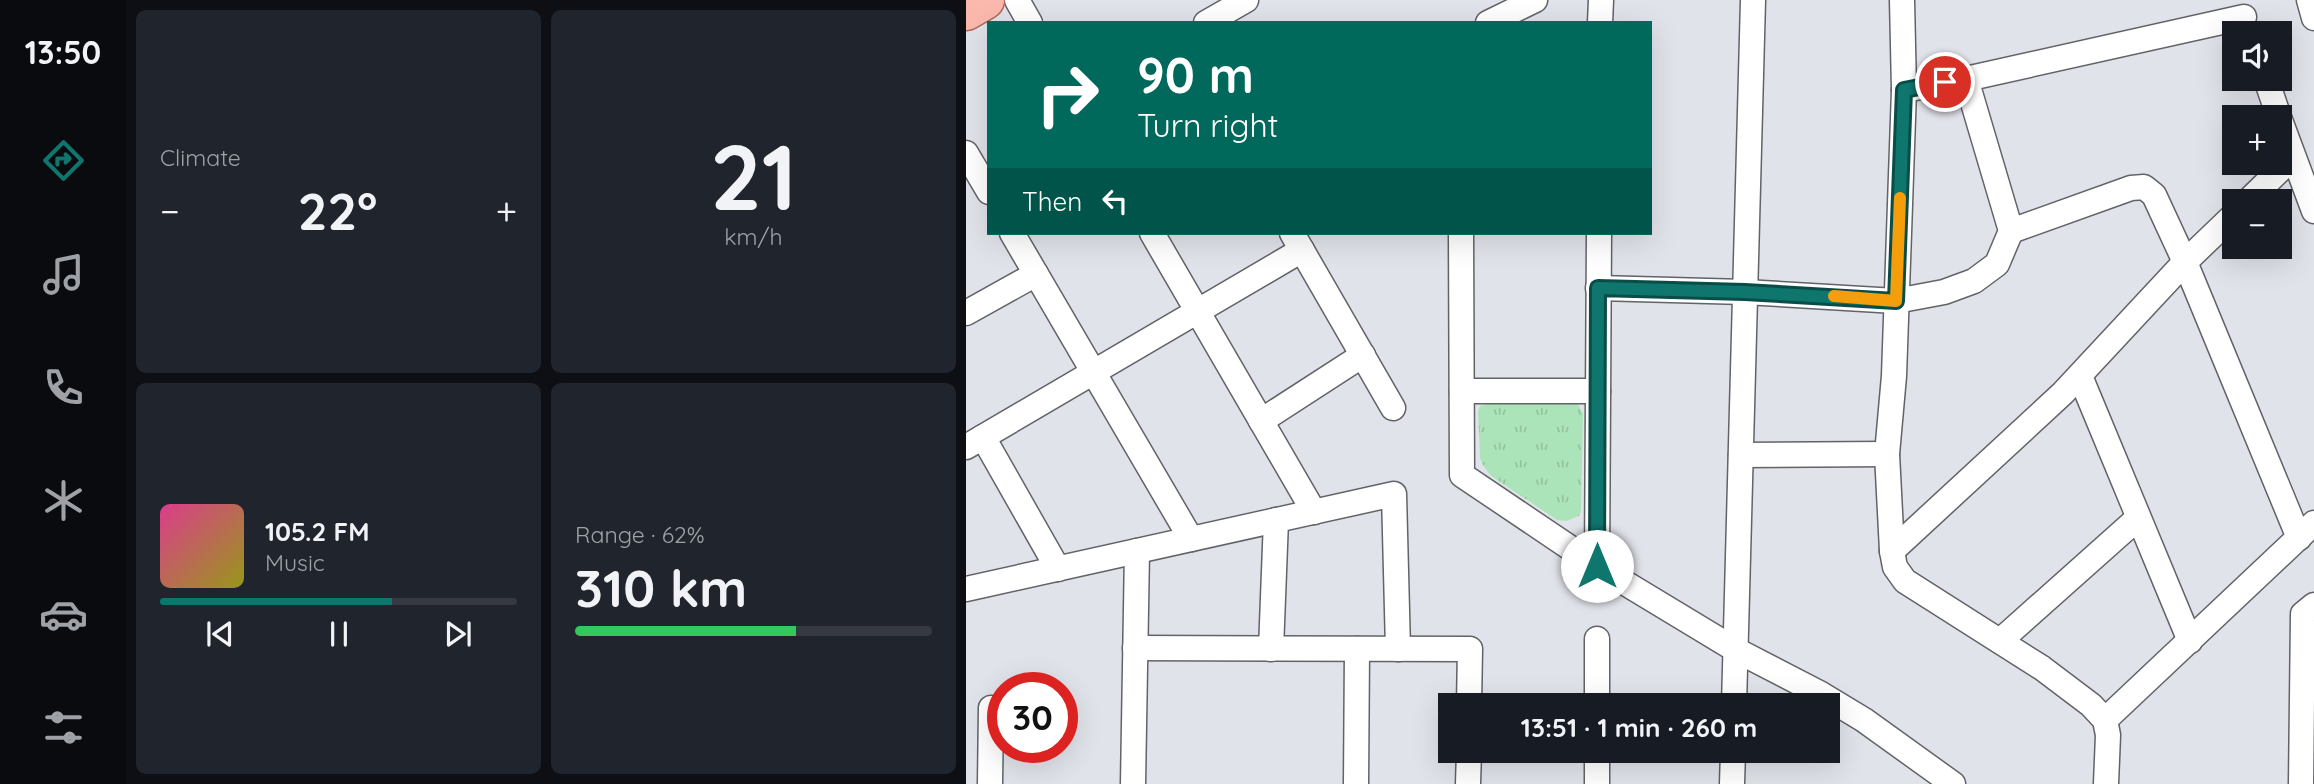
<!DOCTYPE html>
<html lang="en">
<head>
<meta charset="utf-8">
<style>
	body { margin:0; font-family:Quicksand,sans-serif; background:#20242c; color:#f1f3f6; height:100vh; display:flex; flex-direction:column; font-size:26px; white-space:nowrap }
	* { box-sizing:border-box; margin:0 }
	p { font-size:23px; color:#9ea1a6 }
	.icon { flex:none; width:38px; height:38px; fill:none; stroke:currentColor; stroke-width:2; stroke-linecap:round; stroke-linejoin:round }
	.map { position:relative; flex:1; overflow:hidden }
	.drawer { display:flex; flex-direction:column; gap:10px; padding:10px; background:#0d0f14; width:840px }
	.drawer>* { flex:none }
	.guide { position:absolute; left:21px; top:21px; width:665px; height:214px; border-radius:0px; box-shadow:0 7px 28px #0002; background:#00695c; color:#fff; overflow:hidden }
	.tools { position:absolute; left:1256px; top:21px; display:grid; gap:14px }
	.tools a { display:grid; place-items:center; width:70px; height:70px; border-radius:0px; background:#171b24; box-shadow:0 7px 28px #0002; font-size:35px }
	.speed { position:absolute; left:21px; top:672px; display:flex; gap:14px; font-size:35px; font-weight:700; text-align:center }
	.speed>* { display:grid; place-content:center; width:91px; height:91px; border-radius:50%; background:#171b24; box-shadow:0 7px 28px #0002; line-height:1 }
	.speed .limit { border:10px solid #d22; background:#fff; color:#111 }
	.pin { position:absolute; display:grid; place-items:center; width:60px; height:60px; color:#fff; margin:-30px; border:4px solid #fff; border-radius:50%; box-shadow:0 2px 7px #0007 }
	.me { position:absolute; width:77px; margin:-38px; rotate:0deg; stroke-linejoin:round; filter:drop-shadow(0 0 5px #0008) }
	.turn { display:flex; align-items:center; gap:24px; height:147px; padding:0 35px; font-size:32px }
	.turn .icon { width:91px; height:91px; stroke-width:2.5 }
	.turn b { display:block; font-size:49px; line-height:60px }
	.then { display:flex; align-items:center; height:66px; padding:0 35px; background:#0003; gap:14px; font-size:26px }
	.big { font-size:52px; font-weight:800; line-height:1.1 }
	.drawer .card { flex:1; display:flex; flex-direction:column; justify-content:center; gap:10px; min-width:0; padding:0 24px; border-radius:10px; background:#20242c }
	.drawer .dial { align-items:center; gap:0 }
	.dial b { font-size:91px; line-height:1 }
	.song { display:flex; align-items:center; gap:21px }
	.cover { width:84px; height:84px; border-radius:10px; background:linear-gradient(135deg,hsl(330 70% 55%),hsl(60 70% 35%)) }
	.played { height:7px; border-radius:4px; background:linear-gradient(90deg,#0f766e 65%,#363941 65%) }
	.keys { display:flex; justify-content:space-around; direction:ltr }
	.heat { display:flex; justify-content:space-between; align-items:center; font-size:38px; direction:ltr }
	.charge { height:10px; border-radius:5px; background:linear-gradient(90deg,#34c759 62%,#363941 0) }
	.drawer .tiles { flex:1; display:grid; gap:10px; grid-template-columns:repeat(2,1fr) }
	.trip { position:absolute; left:472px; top:693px; width:402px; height:70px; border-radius:0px; background:#171b24; box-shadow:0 7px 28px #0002; font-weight:800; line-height:70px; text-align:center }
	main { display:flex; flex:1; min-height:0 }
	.dock { display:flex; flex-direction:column; width:126px; justify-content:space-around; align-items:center; background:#090b0e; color:#9ea1a6 }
	.dock .icon { width:49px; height:49px }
	.dock .on { color:#0f766e }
	.dock b { font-size:32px; color:#f1f3f6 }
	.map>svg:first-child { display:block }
	.park { fill:url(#park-tufts) }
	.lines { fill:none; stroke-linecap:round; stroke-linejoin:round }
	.minor-casing { stroke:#616368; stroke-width:27 }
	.primary-casing { stroke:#ae685c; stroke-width:41 }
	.minor { stroke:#fff; stroke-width:24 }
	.primary { stroke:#fbb9ae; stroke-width:38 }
	.route-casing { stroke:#0a4d48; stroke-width:18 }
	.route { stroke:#0f766e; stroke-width:12 }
	.slow { stroke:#f59e0b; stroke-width:12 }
</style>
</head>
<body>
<main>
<nav class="dock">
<b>13:50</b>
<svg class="icon on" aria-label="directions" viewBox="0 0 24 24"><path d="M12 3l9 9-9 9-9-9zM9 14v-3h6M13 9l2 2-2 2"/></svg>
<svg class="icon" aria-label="music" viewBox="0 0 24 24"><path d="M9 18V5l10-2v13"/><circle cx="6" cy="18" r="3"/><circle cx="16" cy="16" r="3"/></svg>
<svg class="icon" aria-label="phone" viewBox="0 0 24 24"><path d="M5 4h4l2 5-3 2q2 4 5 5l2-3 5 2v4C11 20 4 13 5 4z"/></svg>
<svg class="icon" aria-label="climate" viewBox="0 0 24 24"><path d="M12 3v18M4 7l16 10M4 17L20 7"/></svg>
<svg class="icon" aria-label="car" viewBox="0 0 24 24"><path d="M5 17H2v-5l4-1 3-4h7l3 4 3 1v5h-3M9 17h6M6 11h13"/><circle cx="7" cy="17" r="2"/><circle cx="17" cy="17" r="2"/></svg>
<svg class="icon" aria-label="filters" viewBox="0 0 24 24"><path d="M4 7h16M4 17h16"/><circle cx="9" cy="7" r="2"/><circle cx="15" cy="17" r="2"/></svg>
</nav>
<section class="drawer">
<div class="tiles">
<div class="card"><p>Climate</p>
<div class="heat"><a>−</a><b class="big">22°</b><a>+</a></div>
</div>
<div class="card dial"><b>21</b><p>km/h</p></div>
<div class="card">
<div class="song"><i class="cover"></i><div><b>105.2 FM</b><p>Music</p></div></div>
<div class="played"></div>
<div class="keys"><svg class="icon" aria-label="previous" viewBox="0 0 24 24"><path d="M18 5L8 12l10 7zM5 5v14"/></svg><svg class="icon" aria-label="pause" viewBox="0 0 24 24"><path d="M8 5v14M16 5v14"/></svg><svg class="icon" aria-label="next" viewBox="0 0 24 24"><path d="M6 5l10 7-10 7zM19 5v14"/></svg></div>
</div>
<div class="card"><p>Range · 62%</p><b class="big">310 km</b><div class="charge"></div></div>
</div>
</section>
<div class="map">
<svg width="1348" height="784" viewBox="0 0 1348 784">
	<defs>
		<pattern id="park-tufts" width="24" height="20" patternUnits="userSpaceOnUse" patternTransform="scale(1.75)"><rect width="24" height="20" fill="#ace4b9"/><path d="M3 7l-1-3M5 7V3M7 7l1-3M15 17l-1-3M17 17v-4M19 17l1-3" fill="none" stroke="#94c39f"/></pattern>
	</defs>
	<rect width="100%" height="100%" fill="#e1e3ea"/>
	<!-- park -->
	<path class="park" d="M 611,402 L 617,414 L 615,511 L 613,516 L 600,521 L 591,520 L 524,475 L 517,465 L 514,458 L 512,411 L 514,406 L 524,403 Z"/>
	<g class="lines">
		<defs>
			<g id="minor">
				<path d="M 51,0 L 64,23"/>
				<path d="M 936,0 L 938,90 L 928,376 L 921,454 L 926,551 L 929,567 L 939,581 L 1076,668 L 1125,705 L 1139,720 L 1142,735 L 1140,784"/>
				<path d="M 1343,0 L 1348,18"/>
				<path d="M 240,23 L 280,0"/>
				<path d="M 522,23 L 569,0"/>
				<path d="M 634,23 L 635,0"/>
				<path d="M 1300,79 L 1313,117"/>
				<path d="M 938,90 L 1000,79 L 1278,17"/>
				<path d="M 1314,120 L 1348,211"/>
				<path d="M 0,153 L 23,192"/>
				<path d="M 1282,201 L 1327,157"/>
				<path d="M 1045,231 L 1165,188 L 1178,187 L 1188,195 L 1219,262 L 1333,538"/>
				<path d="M 46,233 L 225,539"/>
				<path d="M 186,233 L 348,512"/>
				<path d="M 326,233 L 427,408"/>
				<path d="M 495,233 L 496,475 L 631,566 L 770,650 L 855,694 L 898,720 L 987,784"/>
				<path d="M 632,288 L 779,292 L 930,301 L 978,292 L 1008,281 L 1031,264 L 1045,231 L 1000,79"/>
				<path d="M 0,313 L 70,274"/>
				<path d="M 1114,376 L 1224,641"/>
				<path d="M 496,391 L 632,391"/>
				<path d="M 295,421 L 397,355"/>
				<path d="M 17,437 L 92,569"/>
				<path d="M 0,447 L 336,250"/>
				<path d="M 775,455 L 921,454"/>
				<path d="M 926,551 L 1097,393 L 1219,262 L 1269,214"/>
				<path d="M 631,566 L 633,233"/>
				<path d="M 0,589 L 428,494 L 432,649"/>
				<path d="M 1034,641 L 1172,518"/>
				<path d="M 169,648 L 504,649 L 503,705"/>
				<path d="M 305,649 L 310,520"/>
				<path d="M 631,705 L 631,639"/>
				<path d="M 768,705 L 787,0"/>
				<path d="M 1139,720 L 1348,523"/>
				<path d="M 24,784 L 25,708"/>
				<path d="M 167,784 L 171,551"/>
				<path d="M 390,784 L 391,649"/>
				<path d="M 502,784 L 503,751"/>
				<path d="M 631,784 L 631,751"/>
				<path d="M 766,784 L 767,751"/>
				<path d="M 1335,784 L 1337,614 L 1348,605"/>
			</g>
			<path id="primary" d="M 0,11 L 19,0"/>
		</defs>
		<!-- minor casing -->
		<use href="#minor" class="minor-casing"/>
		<!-- primary casing -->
		<use href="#primary" class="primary-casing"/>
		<!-- minor -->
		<use href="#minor" class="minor"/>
		<!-- primary -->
		<use href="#primary" class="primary"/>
	</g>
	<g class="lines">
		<defs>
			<path id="route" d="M 631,566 L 632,288 L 779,292 L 930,301 L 938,90 L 979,82"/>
		</defs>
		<!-- route casing -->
		<use href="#route" class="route-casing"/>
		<!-- route -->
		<use href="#route" class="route"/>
		<!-- slow -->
		<path class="slow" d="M 868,296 L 930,301 L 934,198"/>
	</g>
</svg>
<div class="tools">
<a><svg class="icon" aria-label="sound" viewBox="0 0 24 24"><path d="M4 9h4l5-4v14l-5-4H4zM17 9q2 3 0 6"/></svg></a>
<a>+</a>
<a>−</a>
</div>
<div class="speed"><div class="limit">30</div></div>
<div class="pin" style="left:979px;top:82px;background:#d93025"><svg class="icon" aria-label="arrive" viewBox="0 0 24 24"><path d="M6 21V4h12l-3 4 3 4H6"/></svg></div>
<svg class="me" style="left:631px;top:566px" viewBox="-20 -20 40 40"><circle r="19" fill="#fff"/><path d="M0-13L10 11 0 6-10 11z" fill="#0f766e"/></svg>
<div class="trip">13:51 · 1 min · 260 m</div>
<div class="guide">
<div class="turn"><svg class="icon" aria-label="right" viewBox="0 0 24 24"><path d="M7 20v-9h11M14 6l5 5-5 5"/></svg><div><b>90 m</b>Turn right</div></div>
<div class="then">Then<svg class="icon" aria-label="left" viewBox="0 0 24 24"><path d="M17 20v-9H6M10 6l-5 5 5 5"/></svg></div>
</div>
</div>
</main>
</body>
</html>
